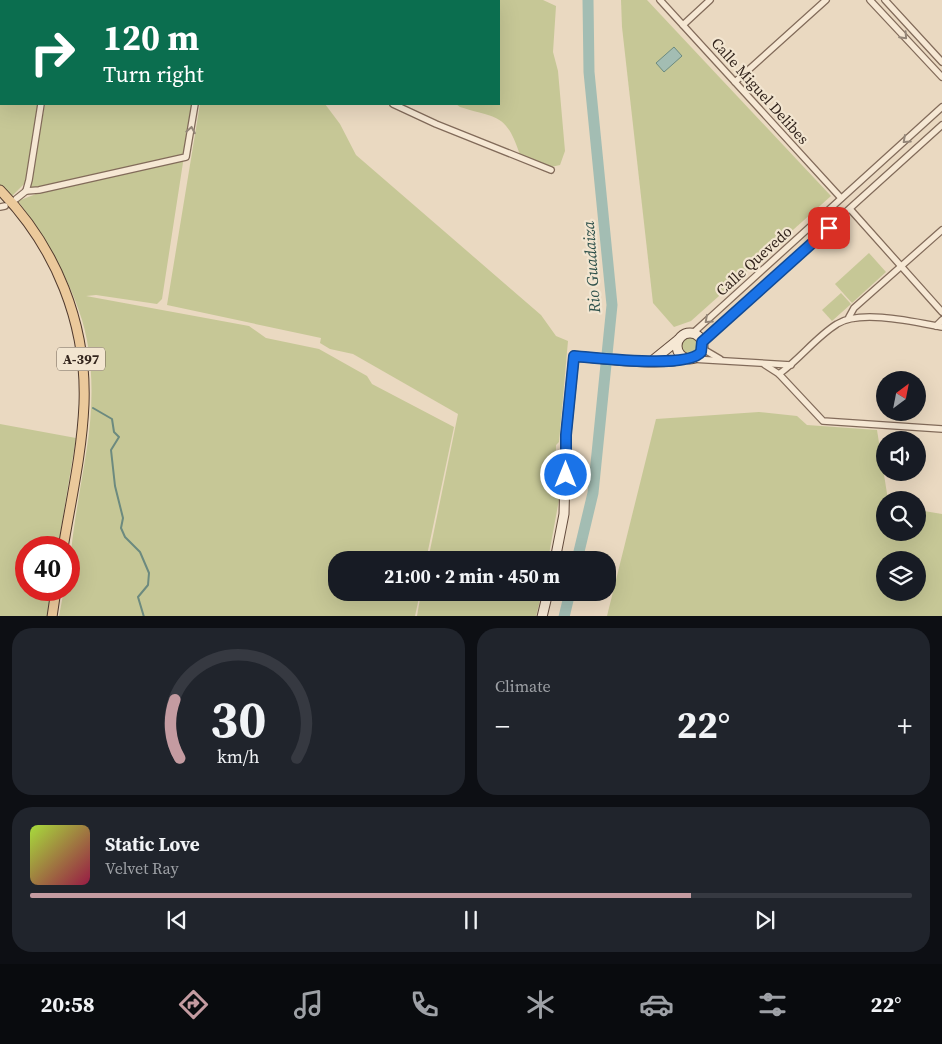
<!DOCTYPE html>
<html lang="en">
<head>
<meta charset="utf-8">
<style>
	body { margin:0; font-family:"Source Serif 4",serif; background:#20242c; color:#f1f3f6; height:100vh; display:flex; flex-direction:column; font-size:19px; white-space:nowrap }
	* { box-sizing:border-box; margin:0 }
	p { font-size:16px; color:#9ea1a6 }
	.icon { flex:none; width:28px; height:28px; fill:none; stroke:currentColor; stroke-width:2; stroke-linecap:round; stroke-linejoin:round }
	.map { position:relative; height:616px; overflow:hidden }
	.panel { display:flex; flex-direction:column; gap:12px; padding:12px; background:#0d0f14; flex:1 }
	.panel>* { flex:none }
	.guide { position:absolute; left:0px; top:0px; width:500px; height:105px; box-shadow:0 5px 20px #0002; background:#0b6e4f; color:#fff; overflow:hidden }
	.needle { width:32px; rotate:32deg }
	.controls { position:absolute; left:876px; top:371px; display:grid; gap:10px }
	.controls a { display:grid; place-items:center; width:50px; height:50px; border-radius:50%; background:#171b24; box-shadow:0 5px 20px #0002; font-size:25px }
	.speed { position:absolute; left:15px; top:536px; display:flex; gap:10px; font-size:25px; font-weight:700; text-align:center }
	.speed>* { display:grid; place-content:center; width:65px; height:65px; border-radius:50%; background:#171b24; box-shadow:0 5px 20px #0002; line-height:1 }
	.speed .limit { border:8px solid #d22; background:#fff; color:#111 }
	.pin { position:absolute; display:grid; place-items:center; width:42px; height:42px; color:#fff; margin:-21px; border-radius:10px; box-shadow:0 2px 8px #0006 }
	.me { position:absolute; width:55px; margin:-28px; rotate:0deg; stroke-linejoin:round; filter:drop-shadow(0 0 4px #0008) }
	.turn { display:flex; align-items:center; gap:18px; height:105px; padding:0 20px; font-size:22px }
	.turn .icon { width:65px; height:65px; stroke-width:2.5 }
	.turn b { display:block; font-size:35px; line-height:42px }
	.big { font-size:38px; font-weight:700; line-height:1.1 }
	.panel .widget { flex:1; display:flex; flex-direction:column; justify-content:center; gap:8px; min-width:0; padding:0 18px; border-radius:20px; background:#20242c }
	.panel .dial { align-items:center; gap:0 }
	.dial svg { height:130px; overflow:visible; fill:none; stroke:#363941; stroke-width:7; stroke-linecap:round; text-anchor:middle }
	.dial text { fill:#f1f3f6; stroke:none }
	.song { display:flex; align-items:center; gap:15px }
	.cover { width:60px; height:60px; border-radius:8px; background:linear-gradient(135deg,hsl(80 70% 55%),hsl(340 70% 35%)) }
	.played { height:5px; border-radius:2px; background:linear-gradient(90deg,#c49ba1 75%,#363941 75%) }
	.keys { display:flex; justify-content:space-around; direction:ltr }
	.heat { display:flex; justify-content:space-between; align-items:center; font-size:28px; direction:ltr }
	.panel .tiles { flex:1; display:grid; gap:12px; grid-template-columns:1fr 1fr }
	.widget:last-child { grid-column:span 2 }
	.trip { position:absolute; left:328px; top:551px; width:288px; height:50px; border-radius:20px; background:#171b24; box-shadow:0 5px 20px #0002; font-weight:700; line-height:50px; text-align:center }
	.dock { display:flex; height:80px; justify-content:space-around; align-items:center; background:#090b0e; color:#9ea1a6 }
	.dock .icon { width:35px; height:35px }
	.dock .active { color:#c49ba1 }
	.dock b { font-size:22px; color:#f1f3f6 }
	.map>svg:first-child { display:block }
	.green { fill:#c6c796; fill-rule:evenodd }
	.water { fill:#a3bdb3; stroke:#6c8a7f }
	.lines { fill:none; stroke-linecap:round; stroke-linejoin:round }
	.stream { stroke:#6c8a7f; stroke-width:2 }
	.river { stroke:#a3bdb3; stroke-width:11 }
	.street-casing { stroke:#826b5a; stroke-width:8 }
	.secondary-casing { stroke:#644d3e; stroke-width:11 }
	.primary-casing { stroke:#503a2e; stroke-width:11 }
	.street { stroke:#f6e8d4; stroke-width:5.5 }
	.secondary { stroke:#f6e8d4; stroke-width:9 }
	.primary { stroke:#ebc99b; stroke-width:9 }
	.oneway { stroke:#948678 }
	.route-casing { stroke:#114b97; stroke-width:12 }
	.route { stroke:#1a73e8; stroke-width:9 }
	.labels { text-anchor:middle; stroke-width:4.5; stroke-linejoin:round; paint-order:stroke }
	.shield { fill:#f2e5d0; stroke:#6c5f53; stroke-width:1 }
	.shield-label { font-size:14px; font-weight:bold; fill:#33251d }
	.street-label { font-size:15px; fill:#33251d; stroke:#f2e5d0 }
	.water-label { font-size:16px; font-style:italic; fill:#2e514b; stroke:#f2e5d0 }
</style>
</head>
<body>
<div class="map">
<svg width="942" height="617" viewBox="0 0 942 617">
	<rect width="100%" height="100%" fill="#ead9c1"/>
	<!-- green -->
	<g class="green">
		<path d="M 0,0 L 54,0 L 1,1 L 1,104 L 40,104 L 25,183 L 11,197 L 0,186 Z"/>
		<path d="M 216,0 L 543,0 L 556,6 L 553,52 L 558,71 L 565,151 L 560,165 L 551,167 L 520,155 C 506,113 498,119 460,107 L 456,104 L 499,104 L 499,1 Z"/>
		<path d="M 621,0 L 647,0 L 831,196 L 691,321 L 674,327 L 653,303 L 622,27 Z"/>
		<path d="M 45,104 L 192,104 L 162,299 L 157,304 L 96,295 L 86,296 L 249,326 L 266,338 L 319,349 L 367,376 L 372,384 L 454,427 L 426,560 L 336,560 L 336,592 L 420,593 L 415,616 L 59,616 L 64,590 L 69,590 C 69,542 80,494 87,447 C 94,403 94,352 79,311 C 66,272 42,234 18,201 L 36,194 L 30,186 Z"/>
		<path d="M 200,104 L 325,104 L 340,124 L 356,155 L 541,315 L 556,336 L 568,341 L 559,442 L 556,445 L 556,465 L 559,467 L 562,483 L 548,560 L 428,560 L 458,414 L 353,354 L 330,349 L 320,343 L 321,338 L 167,305 Z"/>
		<path d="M 869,253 L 886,272 L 852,303 L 835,284 Z"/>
		<path d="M 841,293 L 851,304 L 832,321 L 822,310 Z"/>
		<circle cx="690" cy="346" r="9"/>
		<path d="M 759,412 L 797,416 L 807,425 L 877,430 L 888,500 L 885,500 L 885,532 L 918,532 L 918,510 L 942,514 L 942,616 L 607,616 L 656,419 ZM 885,560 L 918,560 L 918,592 L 885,592 Z"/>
		<path d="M 0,424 L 76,438 L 58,547 L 26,548 L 26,590 L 51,590 L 47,616 L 0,616 Z"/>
		<path d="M 421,593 L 421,592 L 542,593 L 536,616 L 417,616 Z"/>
	</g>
	<!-- water -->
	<path class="water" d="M 674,47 L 682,56 L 664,72 L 656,63 Z"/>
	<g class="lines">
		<!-- stream -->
		<path class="stream" d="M 93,408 L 112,419 L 114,432 L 119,437 L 111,450 L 115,486 L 123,518 L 121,528 L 125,537 L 140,552 L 149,573 L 148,585 L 138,597 L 144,617"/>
		<!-- river -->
		<g class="river">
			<path d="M 577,560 L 593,493 L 612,305 L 589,72 L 588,0"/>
			<path d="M 564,617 L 570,592"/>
		</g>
		<defs>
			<g id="street">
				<path d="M 37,0 L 44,1"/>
				<path d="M 660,0 L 841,198"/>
				<path d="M 870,0 L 942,77"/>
				<path d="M 885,0 L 942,62"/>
				<path d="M 16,1 L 17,0"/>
				<path d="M 57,1 L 57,0"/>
				<path d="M 212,1 L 212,0"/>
				<path d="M 0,15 L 1,15"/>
				<path d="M 683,25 L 710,0"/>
				<path d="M 735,82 L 826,0"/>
				<path d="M 393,104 L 436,124 L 551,170"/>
				<path d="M 26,191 L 39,190 L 186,157 L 195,104"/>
				<path d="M 16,199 L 26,191 L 29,180 L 41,104"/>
				<path d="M 0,207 L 5,206"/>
				<path d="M 850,209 L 942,312"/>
				<path d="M 849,317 L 854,308 L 942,230"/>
				<path d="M 936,326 L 942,320"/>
				<path d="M 693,333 L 942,107"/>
				<path d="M 702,342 L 942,125"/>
				<path d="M 703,349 L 720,359"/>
				<path d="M 692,359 L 791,365"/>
				<path d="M 765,365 L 779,374 L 823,421 L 942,429"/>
				<path d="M 779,374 C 800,359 816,337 837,324 C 860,309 915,322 942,327"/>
			</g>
			<g id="secondary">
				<circle cx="690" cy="346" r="13"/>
				<path d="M 652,361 L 678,340"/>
				<path d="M 555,560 L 564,514 L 566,435 L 574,356 C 597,358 668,367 685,358"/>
				<path d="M 542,617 L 548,592"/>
			</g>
			<g id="primary">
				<path d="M 0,190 C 56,247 87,324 84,404 C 82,452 71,500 63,548"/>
				<path d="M 52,617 L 56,590"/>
			</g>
		</defs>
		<!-- street casing -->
		<use href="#street" class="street-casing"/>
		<!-- secondary casing -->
		<use href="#secondary" class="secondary-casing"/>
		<!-- primary casing -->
		<use href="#primary" class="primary-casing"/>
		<!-- street -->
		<use href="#street" class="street"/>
		<!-- secondary -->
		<use href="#secondary" class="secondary"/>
		<!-- primary -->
		<use href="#primary" class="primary"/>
	</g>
	<!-- one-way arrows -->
	<defs><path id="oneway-chevron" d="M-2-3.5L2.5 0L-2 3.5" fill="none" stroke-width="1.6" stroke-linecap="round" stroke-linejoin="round" transform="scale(1.25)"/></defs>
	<g class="oneway">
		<use href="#oneway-chevron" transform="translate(904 36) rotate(47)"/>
		<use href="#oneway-chevron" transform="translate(191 130) rotate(-80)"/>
		<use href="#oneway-chevron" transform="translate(906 140) rotate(138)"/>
		<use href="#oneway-chevron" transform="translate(708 320) rotate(138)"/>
	</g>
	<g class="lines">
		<defs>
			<path id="route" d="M 566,475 L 566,435 L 574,356 C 598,358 688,369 701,352 L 702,342 L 829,228"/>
		</defs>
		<!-- route casing -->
		<use href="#route" class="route-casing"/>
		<!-- route -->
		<use href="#route" class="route"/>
	</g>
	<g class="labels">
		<!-- shield labels -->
		<rect class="shield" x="57" y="347.5" width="48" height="23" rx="4"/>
		<g class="shield-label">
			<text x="81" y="364">A-397</text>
		</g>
		<!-- street labels -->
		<g class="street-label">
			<text transform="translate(760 91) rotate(48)" y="5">Calle Miguel Delibes</text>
			<text transform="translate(754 261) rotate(-42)" y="5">Calle Quevedo</text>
		</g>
		<!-- water labels -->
		<g class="water-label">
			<text transform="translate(591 267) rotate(-94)" y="6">Rio Guadaiza</text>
		</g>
	</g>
</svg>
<div class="controls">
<a><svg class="needle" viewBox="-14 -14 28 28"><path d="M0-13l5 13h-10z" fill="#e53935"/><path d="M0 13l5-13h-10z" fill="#9ea1a6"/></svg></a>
<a><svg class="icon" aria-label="sound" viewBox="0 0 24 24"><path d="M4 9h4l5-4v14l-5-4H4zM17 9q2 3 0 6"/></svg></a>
<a><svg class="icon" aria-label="search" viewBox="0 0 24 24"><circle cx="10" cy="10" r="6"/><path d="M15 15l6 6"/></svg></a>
<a><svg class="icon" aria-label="layers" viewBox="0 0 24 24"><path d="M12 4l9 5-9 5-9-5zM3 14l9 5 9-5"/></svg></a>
</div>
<div class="speed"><div class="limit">40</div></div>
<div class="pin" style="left:829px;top:228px;background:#d93025"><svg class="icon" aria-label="arrive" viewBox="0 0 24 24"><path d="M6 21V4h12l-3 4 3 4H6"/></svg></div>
<svg class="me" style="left:566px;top:475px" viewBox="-20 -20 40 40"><circle r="17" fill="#1a73e8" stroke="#fff" stroke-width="3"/><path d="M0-11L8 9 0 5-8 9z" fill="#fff"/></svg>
<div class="trip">21:00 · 2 min · 450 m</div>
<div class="guide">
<div class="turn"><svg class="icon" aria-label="right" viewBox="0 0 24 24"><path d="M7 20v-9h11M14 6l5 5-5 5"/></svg><div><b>120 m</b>Turn right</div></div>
</div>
</div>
<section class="panel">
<div class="tiles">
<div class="widget dial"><svg viewBox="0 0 100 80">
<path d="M14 69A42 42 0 1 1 86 69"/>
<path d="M14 69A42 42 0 0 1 11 33" stroke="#c49ba1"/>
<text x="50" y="56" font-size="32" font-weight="700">30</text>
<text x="50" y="72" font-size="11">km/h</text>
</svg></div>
<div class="widget"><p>Climate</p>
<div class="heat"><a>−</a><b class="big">22°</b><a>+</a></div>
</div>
<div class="widget">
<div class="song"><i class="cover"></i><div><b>Static Love</b><p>Velvet Ray</p></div></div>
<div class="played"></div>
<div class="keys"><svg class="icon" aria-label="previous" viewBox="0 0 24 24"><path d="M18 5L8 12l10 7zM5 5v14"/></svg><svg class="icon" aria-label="pause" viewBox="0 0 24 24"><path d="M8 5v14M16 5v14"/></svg><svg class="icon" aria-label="next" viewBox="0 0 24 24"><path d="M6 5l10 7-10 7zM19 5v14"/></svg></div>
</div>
</div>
</section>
<nav class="dock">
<b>20:58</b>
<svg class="icon active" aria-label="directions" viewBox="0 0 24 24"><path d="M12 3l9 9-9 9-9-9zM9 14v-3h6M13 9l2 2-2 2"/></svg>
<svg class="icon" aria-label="music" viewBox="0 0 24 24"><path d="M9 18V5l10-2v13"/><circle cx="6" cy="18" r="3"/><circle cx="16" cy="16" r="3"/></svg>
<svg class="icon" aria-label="phone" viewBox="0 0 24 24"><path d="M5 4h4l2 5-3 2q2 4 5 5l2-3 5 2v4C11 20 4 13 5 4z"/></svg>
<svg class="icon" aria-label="climate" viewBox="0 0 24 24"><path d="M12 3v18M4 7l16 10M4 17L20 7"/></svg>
<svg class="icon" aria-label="car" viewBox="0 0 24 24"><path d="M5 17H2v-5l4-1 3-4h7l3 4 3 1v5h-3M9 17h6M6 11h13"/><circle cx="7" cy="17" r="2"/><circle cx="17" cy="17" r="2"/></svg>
<svg class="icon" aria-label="filters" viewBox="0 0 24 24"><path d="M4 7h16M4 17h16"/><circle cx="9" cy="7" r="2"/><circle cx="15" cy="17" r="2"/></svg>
<b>22°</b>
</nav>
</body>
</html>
